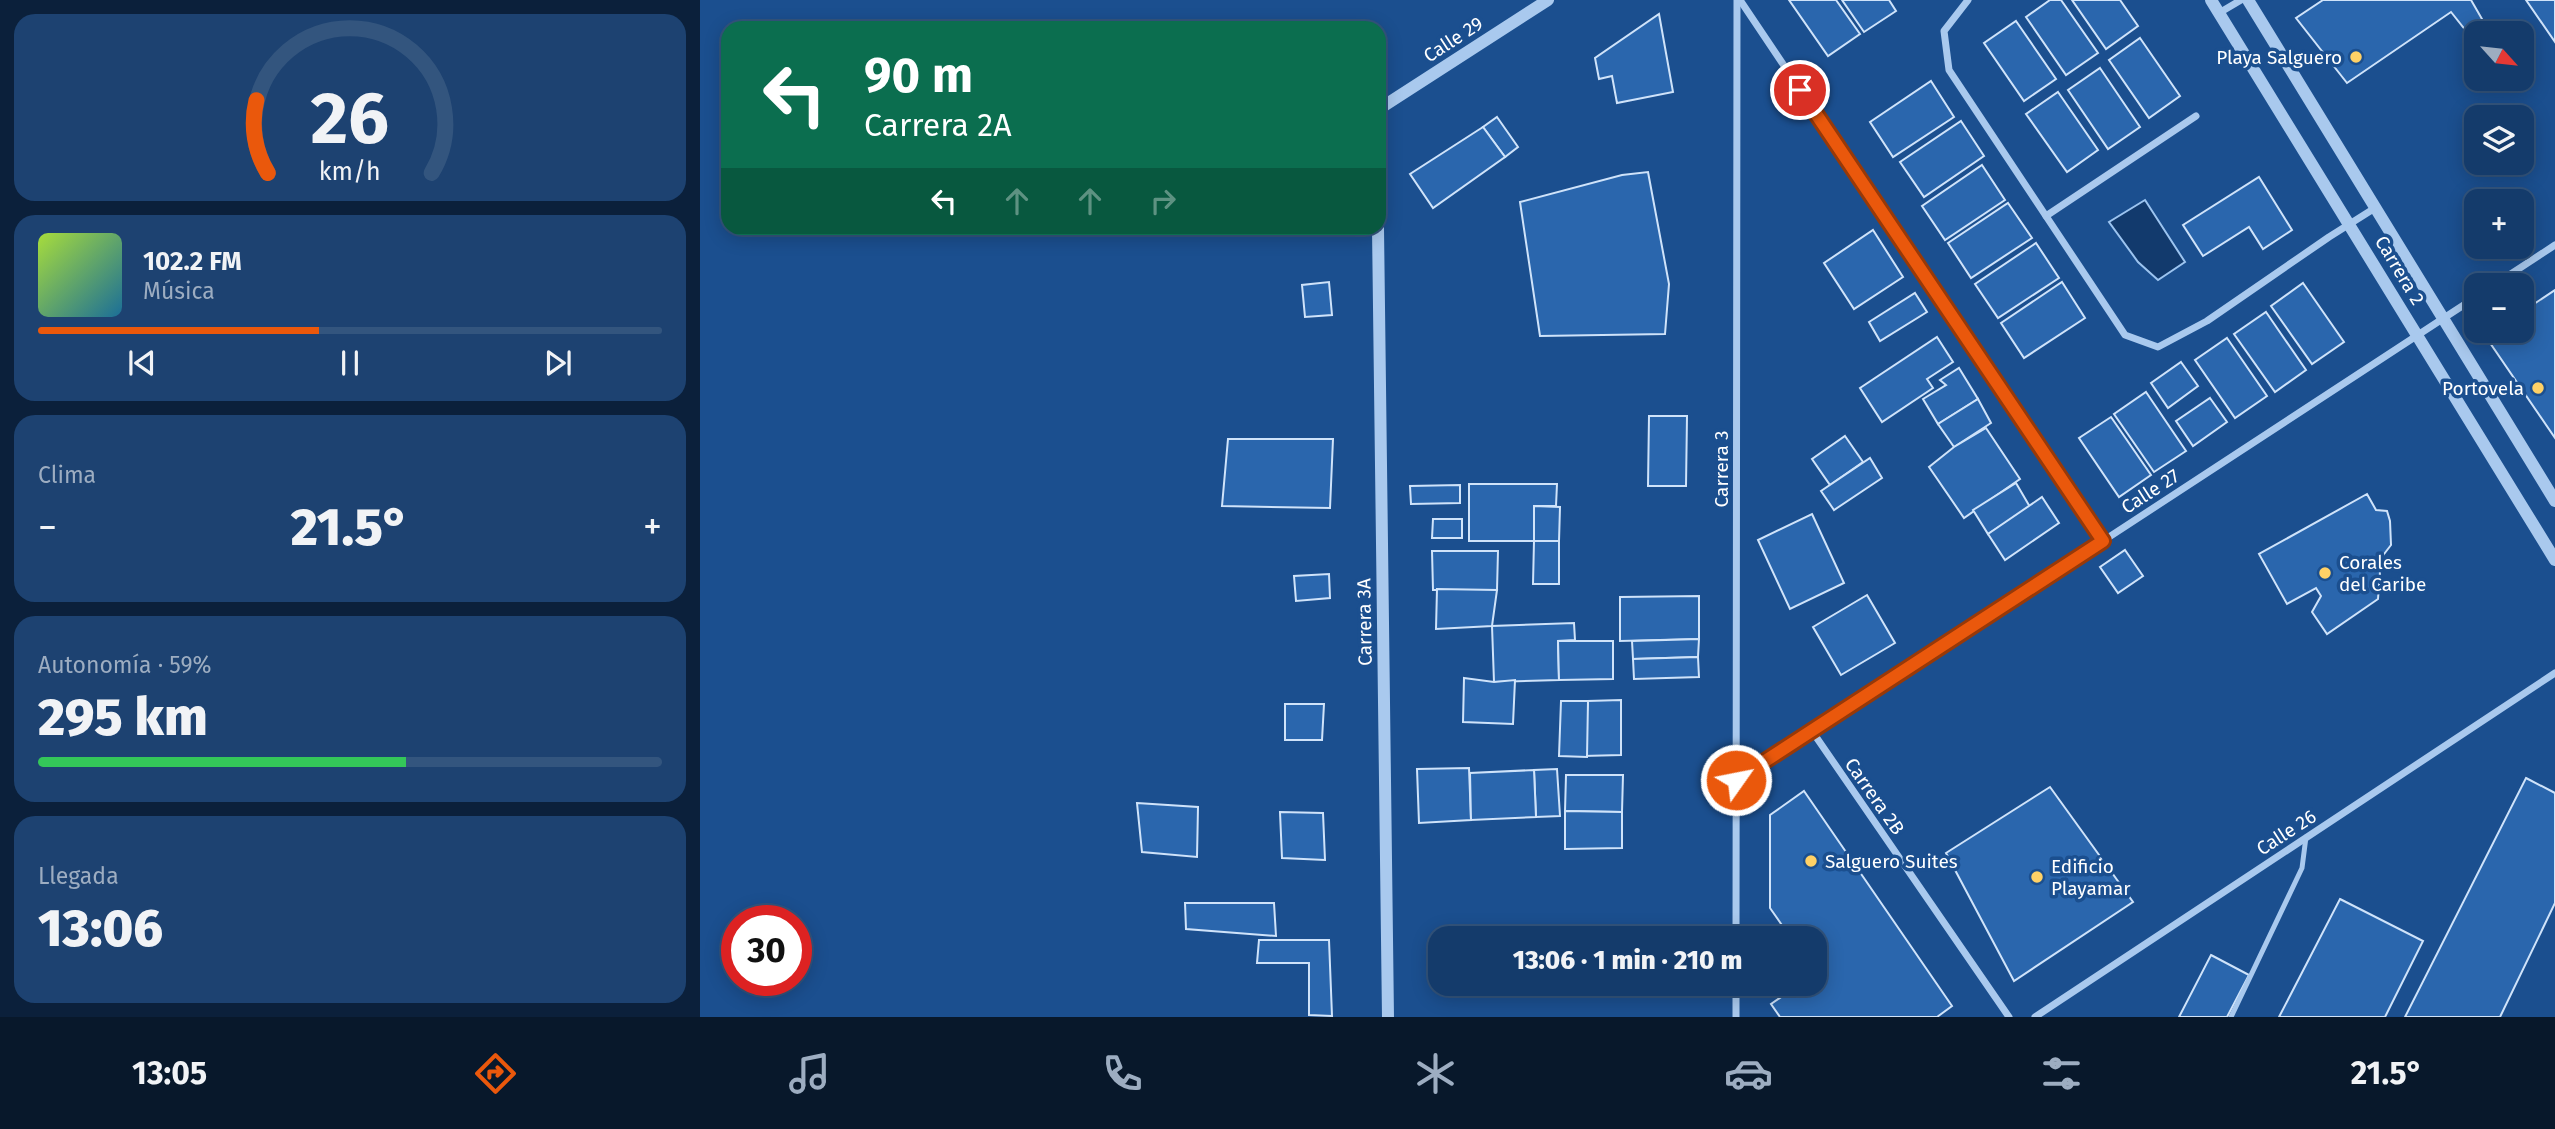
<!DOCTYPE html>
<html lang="es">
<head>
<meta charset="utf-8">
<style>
	body { margin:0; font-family:"Fira Sans",sans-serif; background:#1d4271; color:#f1f3f6; height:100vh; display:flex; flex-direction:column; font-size:26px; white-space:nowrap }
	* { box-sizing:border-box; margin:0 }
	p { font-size:23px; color:#9dadc1 }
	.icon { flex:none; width:38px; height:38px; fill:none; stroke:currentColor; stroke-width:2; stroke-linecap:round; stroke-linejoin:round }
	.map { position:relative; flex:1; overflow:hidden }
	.panel { display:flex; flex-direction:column; gap:14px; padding:14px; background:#0b203b; width:700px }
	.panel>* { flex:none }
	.hud { position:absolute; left:21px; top:21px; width:665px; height:214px; border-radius:21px; box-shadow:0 4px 18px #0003,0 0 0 2px #33557e; background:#0b6e4f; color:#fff; overflow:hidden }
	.needle { width:46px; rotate:117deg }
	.controls { position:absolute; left:1764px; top:21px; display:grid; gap:14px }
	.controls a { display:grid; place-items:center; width:70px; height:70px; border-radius:14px; background:#143b6b; box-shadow:0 4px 18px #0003,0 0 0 2px #33557e; font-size:35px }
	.speed { position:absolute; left:21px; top:905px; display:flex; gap:14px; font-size:35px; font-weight:700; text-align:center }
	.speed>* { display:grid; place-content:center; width:91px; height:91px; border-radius:50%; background:#143b6b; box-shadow:0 4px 18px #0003,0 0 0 2px #33557e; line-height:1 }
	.speed .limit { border:10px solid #d22; background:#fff; color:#111 }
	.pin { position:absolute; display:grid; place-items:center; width:60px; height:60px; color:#fff; margin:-30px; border:4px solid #fff; border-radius:50%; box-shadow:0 2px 7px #0007 }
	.me { position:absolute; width:77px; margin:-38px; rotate:57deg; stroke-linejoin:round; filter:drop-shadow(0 0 5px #0008) }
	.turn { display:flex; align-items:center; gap:24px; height:147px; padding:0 28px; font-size:32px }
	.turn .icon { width:91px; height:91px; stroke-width:2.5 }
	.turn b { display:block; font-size:49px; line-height:60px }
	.lanes { display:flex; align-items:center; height:66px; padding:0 28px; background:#0003; justify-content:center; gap:35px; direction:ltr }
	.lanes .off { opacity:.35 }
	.big { font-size:52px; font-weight:800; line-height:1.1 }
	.panel .widget { flex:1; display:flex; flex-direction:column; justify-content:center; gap:10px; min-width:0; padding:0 24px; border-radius:21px; background:#1d4271 }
	.panel .dial { align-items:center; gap:0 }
	.dial svg { height:182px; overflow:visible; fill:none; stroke:#33557e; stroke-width:7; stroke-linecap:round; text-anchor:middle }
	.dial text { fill:#f1f3f6; stroke:none }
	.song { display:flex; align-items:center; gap:21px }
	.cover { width:84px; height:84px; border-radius:10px; background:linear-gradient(135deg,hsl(80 70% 55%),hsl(200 70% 35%)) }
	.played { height:7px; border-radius:4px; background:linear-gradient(90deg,#ea580c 45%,#33557e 45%) }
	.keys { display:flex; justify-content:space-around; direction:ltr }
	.heat { display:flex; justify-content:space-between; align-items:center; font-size:38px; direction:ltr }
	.charge { height:10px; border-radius:5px; background:linear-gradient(90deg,#34c759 59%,#33557e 0) }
	.trip { position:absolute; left:728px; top:926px; width:399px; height:70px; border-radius:21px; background:#143b6b; box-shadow:0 4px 18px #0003,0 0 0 2px #33557e; font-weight:800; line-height:70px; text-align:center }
	.menu { display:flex; height:112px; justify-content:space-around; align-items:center; background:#08182b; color:#9dadc1 }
	.menu .icon { width:49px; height:49px }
	.menu .current { color:#ea580c }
	.menu b { font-size:32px; color:#f1f3f6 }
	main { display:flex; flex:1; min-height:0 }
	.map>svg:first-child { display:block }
	.water { fill:#123a6d; stroke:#9cc4f0; stroke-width:2 }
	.building { fill:#2a66ad; stroke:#cfe3fa; stroke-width:2 }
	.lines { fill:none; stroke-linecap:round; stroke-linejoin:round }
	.service { stroke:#a9c9ee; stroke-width:5 }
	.minor { stroke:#a9c9ee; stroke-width:7 }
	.tertiary { stroke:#a9c9ee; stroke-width:12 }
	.route-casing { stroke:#983908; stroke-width:18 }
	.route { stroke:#ea580c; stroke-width:12 }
	.poi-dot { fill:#ffd166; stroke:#1b4f8f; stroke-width:2.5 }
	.labels { text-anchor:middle; stroke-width:7; stroke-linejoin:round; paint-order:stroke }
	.street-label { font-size:19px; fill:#fff; stroke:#1b4f8f }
	.poi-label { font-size:19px; fill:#fff; stroke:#1b4f8f; text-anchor:start }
</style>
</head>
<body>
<main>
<section class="panel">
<div class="widget dial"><svg viewBox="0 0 100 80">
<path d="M14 69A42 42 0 1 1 86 69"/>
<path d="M14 69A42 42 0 0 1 9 37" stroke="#ea580c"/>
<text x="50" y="56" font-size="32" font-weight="700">26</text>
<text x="50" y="72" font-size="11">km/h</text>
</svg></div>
<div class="widget">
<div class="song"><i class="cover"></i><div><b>102.2 FM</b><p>Música</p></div></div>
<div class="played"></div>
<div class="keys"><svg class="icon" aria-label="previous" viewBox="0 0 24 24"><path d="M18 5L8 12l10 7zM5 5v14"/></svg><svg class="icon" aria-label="pause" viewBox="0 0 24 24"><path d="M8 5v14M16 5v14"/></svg><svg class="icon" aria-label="next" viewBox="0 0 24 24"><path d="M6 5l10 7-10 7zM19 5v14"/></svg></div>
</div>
<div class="widget"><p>Clima</p>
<div class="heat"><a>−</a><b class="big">21.5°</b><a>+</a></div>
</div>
<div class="widget"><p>Autonomía · 59%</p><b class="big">295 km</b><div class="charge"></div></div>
<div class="widget"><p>Llegada</p><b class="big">13:06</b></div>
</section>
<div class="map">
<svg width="1855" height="1017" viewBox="0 0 1855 1017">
	<rect width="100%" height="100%" fill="#1b4f8f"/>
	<!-- water -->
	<path class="water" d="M 1445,200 L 1485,262 L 1458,280 L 1438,262 L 1409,222 Z"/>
	<!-- building -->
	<g class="building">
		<path d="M 1089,0 L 1136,0 L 1160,34 L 1128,56 Z"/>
		<path d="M 1142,0 L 1189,0 L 1196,11 L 1164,32 Z"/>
		<path d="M 1350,0 L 1361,0 L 1398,53 L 1366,75 L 1326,17 Z"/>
		<path d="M 1372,0 L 1420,0 L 1438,26 L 1406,49 Z"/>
		<path d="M 1623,0 L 1771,0 L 1782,19 L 1767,32 L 1751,12 L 1647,83 L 1596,18 Z"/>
		<path d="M 1826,0 L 1855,0 L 1855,42 Z"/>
		<path d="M 959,14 L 973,92 L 917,103 L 912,76 L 899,79 L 895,58 Z"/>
		<path d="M 1316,21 L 1356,79 L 1324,101 L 1284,43 Z"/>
		<path d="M 1440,38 L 1480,96 L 1449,118 L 1409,60 Z"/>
		<path d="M 1400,68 L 1440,127 L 1408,149 L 1368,90 Z"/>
		<path d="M 1231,81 L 1254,117 L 1193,157 L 1170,122 Z"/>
		<path d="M 1358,92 L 1398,150 L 1367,172 L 1326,114 Z"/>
		<path d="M 797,117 L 818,147 L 805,157 L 783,127 Z"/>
		<path d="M 1261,121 L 1284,156 L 1224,197 L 1200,162 Z"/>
		<path d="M 783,127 L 805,157 L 733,208 L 710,174 Z"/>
		<path d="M 1282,165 L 1305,200 L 1245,240 L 1222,206 Z"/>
		<path d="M 948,172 L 969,284 L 965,334 L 840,336 L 820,202 L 922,175 Z"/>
		<path d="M 1559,177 L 1592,230 L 1563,249 L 1549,227 L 1503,256 L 1483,225 Z"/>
		<path d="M 1308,203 L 1332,238 L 1271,278 L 1248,243 Z"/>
		<path d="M 1173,230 L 1203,277 L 1154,309 L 1124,263 Z"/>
		<path d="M 1336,243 L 1359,278 L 1298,318 L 1275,284 Z"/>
		<path d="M 629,282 L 632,315 L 605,317 L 602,285 Z"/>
		<path d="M 1362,282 L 1385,318 L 1324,358 L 1301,323 Z"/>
		<path d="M 1603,283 L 1644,342 L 1612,364 L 1571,306 Z"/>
		<path d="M 1855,290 L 1855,438 L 1786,337 L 1795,331 L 1822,331 L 1822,312 Z"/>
		<path d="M 1215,293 L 1227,312 L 1180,341 L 1169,322 Z"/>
		<path d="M 1566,312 L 1606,370 L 1575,392 L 1534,334 Z"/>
		<path d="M 1237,337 L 1253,362 L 1227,379 L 1233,388 L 1182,422 L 1160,388 Z"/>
		<path d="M 1527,338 L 1567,396 L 1535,418 L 1495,360 Z"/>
		<path d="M 1481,362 L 1498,386 L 1468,408 L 1451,383 Z"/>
		<path d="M 1259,368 L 1278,399 L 1238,424 L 1223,399 L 1246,385 L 1240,380 Z"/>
		<path d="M 1446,392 L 1486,451 L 1454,472 L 1414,414 Z"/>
		<path d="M 1510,398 L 1527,422 L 1493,446 L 1476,421 Z"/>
		<path d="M 1278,399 L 1291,423 L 1254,447 L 1238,424 Z"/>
		<path d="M 949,416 L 987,416 L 986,486 L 948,486 Z"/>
		<path d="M 1411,417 L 1451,475 L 1419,497 L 1379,438 Z"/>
		<path d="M 1286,428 L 1320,479 L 1264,518 L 1229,467 L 1254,447 Z"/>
		<path d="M 1145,436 L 1163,462 L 1130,485 L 1112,459 Z"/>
		<path d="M 528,439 L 633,439 L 630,508 L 522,506 Z"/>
		<path d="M 1170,458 L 1182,478 L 1134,510 L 1121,491 Z"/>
		<path d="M 1316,483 L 1330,507 L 1288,534 L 1273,510 Z"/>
		<path d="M 769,484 L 857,484 L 856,506 L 834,506 L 834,541 L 769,541 Z"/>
		<path d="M 760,485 L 760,503 L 711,504 L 710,486 Z"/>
		<path d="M 1667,494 L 1676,510 L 1687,511 L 1690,521 L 1691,545 L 1681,558 L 1678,599 L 1627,634 L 1612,612 L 1621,596 L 1616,588 L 1587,604 L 1559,554 Z"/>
		<path d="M 1342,497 L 1359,523 L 1305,560 L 1288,534 Z"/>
		<path d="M 834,506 L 860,507 L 859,541 L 834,541 Z"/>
		<path d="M 1112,514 L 1144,583 L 1090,609 L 1058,540 Z"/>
		<path d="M 733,519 L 762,519 L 762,538 L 732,538 Z"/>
		<path d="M 834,541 L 859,541 L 859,584 L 833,584 Z"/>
		<path d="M 1425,550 L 1443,576 L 1418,593 L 1400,567 Z"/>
		<path d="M 732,551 L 798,551 L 797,590 L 733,590 Z"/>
		<path d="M 629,574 L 630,598 L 596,601 L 594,576 Z"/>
		<path d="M 737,589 L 797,590 L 792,626 L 736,629 Z"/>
		<path d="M 1167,595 L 1195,643 L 1141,675 L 1113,627 Z"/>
		<path d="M 999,596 L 999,639 L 920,641 L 920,597 Z"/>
		<path d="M 874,623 L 875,640 L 858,641 L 859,680 L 794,682 L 792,626 Z"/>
		<path d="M 999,639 L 998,657 L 933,659 L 932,641 Z"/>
		<path d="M 858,641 L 913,641 L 913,679 L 859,680 Z"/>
		<path d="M 998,657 L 999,677 L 934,679 L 933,659 Z"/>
		<path d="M 764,678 L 794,682 L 815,680 L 813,724 L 763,722 Z"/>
		<path d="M 921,700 L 921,755 L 883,756 L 888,701 Z"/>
		<path d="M 861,701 L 888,701 L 887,757 L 859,756 Z"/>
		<path d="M 585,704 L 624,704 L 622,740 L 585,740 Z"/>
		<path d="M 769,768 L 771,820 L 719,823 L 717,769 Z"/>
		<path d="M 857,769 L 860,816 L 836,817 L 834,770 Z"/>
		<path d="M 834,770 L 836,817 L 771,820 L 770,773 Z"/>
		<path d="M 866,775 L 923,775 L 922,812 L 865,811 Z"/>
		<path d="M 1826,778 L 1855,793 L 1855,903 L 1800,1017 L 1705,1017 Z"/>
		<path d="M 1350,787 L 1433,902 L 1314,981 L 1246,853 Z"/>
		<path d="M 1104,791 L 1252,1006 L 1237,1017 L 1080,1017 L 1071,1004 L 1100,984 L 1115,984 L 1115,938 L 1091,938 L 1070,908 L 1070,815 Z"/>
		<path d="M 437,803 L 498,807 L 497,857 L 442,852 Z"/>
		<path d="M 865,811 L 922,812 L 922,848 L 865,849 Z"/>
		<path d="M 580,812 L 623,813 L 625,860 L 582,858 Z"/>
		<path d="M 1640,899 L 1723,941 L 1685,1017 L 1579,1017 Z"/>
		<path d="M 485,903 L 574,903 L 576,936 L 486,929 Z"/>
		<path d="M 559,940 L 629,940 L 632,1016 L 609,1015 L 609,963 L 557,963 Z"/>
		<path d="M 1511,955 L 1549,975 L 1527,1017 L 1479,1017 Z"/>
	</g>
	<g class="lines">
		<!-- service -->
		<path class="service" d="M 1531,1017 L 1602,868 L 1606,837"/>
		<!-- minor -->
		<g class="minor">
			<path d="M 1040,0 L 1403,541"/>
			<path d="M 1268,0 L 1244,31 L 1249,70 L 1425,335 L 1458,347 L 1507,321 L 1629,237 L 1675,208"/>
			<path d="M 1519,13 L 1541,0"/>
			<path d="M 1346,216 L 1496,116"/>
			<path d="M 1794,285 L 1855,245"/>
			<path d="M 1112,731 L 1309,1017"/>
			<path d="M 1036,781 L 1776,297"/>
			<path d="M 1036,938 L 1037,0"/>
			<path d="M 1036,984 L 1036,1017"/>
			<path d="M 1335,1017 L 1855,673"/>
		</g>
		<!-- tertiary -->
		<g class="tertiary">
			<path d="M 1511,0 L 1855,560"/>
			<path d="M 1548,0 L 1855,501"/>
			<path d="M 679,109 L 848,0"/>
			<path d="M 678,228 L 688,1017"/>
		</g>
	</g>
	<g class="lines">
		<defs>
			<path id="route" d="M 1036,780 L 1403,541 L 1100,90"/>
		</defs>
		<!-- route casing -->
		<use href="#route" class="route-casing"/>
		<!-- route -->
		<use href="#route" class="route"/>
	</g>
	<!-- markers -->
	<g class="poi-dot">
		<circle cx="1656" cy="57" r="7"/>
		<circle cx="1838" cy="388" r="7"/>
		<circle cx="1625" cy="573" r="7"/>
		<circle cx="1111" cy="861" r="7"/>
		<circle cx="1337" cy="877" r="7"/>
	</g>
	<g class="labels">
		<!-- street labels -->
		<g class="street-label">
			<text transform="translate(753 39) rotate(-33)" y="7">Calle 29</text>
			<text transform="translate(1700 270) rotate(59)" y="7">Carrera 2</text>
			<text transform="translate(1021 469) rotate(-90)" y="7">Carrera 3</text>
			<text transform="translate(1450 491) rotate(-33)" y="7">Calle 27</text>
			<text transform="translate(664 622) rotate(-91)" y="7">Carrera 3A</text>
			<text transform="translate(1175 796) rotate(55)" y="7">Carrera 2B</text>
			<text transform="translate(1586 832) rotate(-33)" y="7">Calle 26</text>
		</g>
		<!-- poi labels -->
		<g class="poi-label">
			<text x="1642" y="64" text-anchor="end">Playa Salguero</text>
			<text x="1824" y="395" text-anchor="end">Portovela</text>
			<text x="1639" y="569">Corales<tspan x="1639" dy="22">del Caribe</tspan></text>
			<text x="1125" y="868">Salguero Suites</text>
			<text x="1351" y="873">Edificio<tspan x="1351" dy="22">Playamar</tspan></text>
		</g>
	</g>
</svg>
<div class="controls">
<a><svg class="needle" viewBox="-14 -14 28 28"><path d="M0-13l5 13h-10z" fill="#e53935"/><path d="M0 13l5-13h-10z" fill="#9dadc1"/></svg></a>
<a><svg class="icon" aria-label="layers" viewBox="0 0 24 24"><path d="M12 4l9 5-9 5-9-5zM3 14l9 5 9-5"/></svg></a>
<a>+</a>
<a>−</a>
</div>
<div class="speed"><div class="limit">30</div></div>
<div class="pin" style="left:1100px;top:90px;background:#d93025"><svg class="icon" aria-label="arrive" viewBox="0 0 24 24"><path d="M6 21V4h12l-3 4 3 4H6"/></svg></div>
<svg class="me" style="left:1036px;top:780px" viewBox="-20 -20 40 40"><circle r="17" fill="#ea580c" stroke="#fff" stroke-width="3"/><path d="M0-11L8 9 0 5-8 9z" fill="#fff"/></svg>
<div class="trip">13:06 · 1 min · 210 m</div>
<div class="hud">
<div class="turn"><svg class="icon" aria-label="left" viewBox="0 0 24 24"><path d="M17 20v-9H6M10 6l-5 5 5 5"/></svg><div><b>90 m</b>Carrera 2A</div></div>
<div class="lanes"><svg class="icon" aria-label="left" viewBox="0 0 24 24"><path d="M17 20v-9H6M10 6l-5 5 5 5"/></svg><svg class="icon off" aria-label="ahead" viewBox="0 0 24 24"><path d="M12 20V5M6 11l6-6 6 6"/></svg><svg class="icon off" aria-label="ahead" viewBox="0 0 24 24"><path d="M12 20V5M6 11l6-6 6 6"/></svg><svg class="icon off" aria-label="right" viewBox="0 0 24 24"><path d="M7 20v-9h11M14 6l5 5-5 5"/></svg></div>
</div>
</div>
</main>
<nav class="menu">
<b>13:05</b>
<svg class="icon current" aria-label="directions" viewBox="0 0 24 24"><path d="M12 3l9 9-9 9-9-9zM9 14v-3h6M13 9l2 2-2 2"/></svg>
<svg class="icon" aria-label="music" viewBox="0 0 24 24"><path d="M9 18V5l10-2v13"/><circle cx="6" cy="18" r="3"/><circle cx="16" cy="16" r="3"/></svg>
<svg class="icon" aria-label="phone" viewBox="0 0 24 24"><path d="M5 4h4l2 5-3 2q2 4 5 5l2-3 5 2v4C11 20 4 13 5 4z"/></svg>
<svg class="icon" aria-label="climate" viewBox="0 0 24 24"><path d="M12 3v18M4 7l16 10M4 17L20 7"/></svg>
<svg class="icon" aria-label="car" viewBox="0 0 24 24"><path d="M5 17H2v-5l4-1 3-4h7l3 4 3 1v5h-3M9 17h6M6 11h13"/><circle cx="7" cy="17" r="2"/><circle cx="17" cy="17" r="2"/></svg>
<svg class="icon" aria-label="filters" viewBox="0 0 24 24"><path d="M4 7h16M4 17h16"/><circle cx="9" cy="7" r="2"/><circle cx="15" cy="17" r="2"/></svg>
<b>21.5°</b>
</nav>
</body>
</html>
